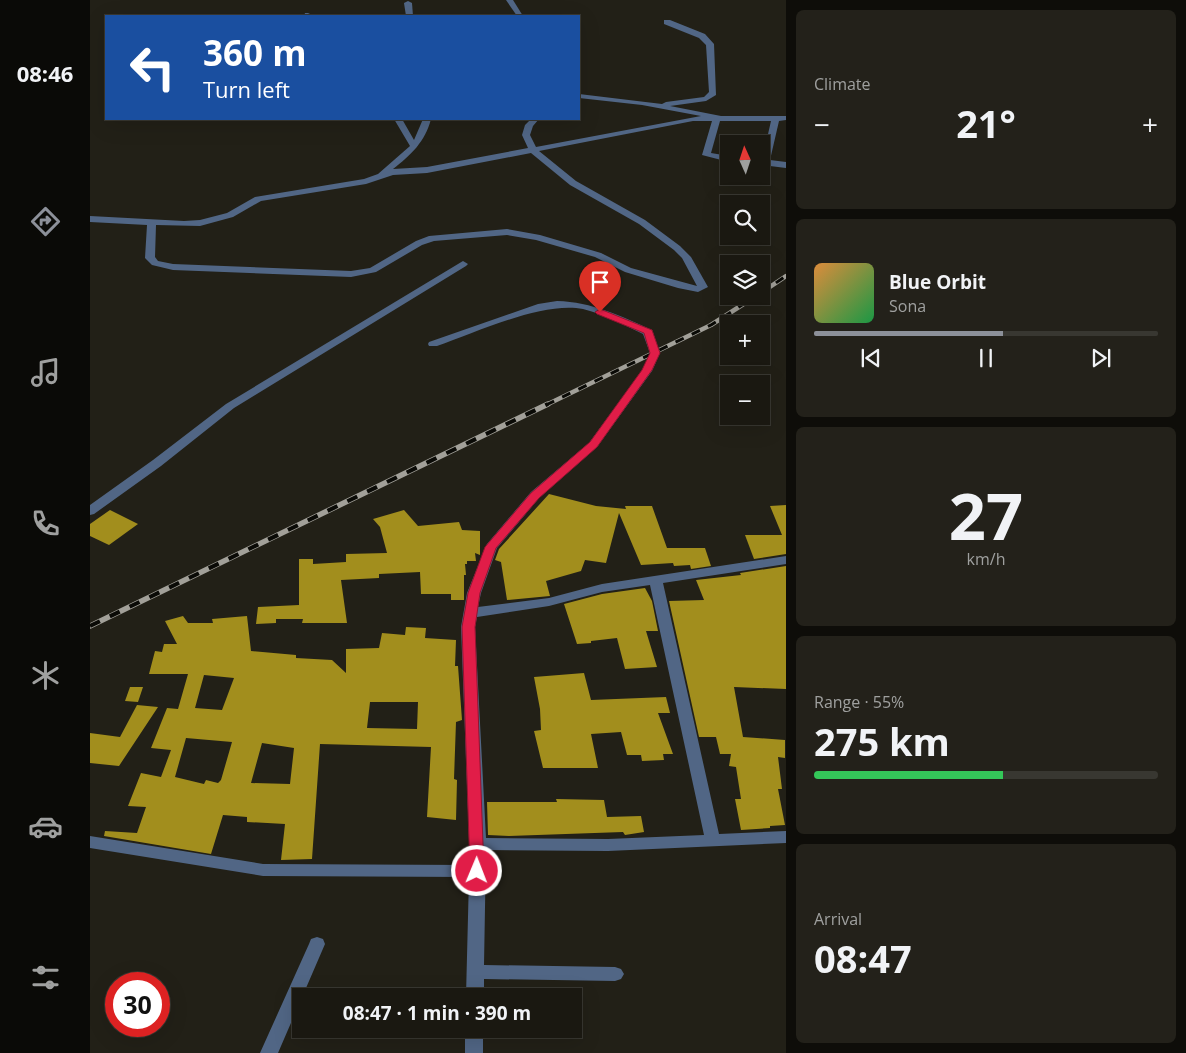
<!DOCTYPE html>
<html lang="en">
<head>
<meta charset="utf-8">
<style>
	body { margin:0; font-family:"Open Sans",sans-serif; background:#23211a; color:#f1f3f6; height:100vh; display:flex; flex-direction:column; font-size:19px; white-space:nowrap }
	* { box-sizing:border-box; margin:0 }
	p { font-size:16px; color:#9fa09f }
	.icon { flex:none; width:28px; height:28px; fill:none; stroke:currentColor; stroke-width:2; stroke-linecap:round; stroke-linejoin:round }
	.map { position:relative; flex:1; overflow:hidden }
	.panel { display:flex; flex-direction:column; gap:10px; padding:10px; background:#0e0d09; width:400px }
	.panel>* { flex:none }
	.hud { position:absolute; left:15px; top:15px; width:475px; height:105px; border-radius:0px; box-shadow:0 5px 20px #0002,0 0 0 1px #383731; background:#1a4fa0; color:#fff; overflow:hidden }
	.needle { width:32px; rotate:357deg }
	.fabs { position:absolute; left:630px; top:135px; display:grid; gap:10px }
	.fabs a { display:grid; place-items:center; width:50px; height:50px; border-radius:0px; background:#1a1811; box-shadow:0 5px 20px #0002,0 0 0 1px #383731; font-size:25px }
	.speed { position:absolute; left:15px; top:972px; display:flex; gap:10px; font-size:25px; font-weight:700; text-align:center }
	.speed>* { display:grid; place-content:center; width:65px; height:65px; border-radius:50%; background:#1a1811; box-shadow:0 5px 20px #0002,0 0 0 1px #383731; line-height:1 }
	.speed .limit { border:8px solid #d22; background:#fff; color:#111 }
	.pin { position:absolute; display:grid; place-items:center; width:42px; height:42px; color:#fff; margin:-51px -21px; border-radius:50% 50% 50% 0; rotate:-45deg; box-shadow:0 0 5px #0007 }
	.pin .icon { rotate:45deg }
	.me { position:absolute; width:55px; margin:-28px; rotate:1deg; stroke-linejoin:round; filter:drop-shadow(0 0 4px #0008) }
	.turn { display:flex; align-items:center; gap:18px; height:105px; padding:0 15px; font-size:22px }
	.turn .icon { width:65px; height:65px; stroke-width:2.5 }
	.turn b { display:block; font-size:35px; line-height:42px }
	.big { font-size:38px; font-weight:700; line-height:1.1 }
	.panel .widget { flex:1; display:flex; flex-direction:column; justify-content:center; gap:8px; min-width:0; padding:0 18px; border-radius:8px; background:#23211a }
	.panel .dial { align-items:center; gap:0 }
	.dial b { font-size:65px; line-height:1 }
	.song { display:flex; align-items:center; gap:15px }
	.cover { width:60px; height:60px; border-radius:8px; background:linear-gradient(135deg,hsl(30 70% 55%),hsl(140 70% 35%)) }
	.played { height:5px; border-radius:2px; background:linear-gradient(90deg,#8c9099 55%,#383731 55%) }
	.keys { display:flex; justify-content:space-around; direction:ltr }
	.heat { display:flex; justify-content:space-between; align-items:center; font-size:28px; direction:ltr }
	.charge { height:8px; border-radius:4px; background:linear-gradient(90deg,#34c759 55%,#383731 0) }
	.trip { position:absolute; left:202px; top:988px; width:290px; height:50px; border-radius:0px; background:#1a1811; box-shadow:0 5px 20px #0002,0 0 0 1px #383731; font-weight:700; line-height:50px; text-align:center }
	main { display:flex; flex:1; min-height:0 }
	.dock { display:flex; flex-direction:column; width:90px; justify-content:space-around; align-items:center; background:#0a0a07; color:#9fa09f }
	.dock .icon { width:35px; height:35px }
	.dock .on { color:#8c9099 }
	.dock b { font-size:22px; color:#f1f3f6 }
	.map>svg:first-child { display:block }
	.building { fill:#a28e1d; fill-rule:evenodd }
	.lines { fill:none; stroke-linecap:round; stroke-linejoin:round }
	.minor { fill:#516685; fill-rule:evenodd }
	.rail-far1-casing { stroke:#a2a099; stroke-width:4.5 }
	.rail-casing { stroke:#a2a099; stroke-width:5.5 }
	.rail-far1 { stroke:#0a0a06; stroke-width:3; stroke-dasharray:9; stroke-linecap:butt }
	.rail { stroke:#0a0a06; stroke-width:4; stroke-dasharray:11; stroke-linecap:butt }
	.route { fill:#e11d48; stroke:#92132f }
</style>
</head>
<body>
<main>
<nav class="dock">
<b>08:46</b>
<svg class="icon on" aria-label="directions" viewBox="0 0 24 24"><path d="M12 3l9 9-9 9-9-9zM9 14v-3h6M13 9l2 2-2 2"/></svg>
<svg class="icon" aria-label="music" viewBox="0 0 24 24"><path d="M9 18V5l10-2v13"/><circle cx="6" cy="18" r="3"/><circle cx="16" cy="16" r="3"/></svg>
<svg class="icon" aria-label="phone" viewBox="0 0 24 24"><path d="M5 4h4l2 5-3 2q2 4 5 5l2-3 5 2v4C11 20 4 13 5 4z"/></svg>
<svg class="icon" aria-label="climate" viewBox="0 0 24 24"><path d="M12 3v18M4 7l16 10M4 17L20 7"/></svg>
<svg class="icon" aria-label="car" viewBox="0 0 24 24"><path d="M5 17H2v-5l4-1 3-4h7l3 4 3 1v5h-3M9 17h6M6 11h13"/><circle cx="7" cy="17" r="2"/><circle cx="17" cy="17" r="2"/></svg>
<svg class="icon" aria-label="filters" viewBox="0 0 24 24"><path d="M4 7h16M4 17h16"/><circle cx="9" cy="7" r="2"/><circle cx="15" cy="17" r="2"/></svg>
</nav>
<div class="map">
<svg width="696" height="1053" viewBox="0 0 696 1053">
	<rect width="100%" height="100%" fill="#222017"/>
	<!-- building -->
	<g class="building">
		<path d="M 459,494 L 506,506 L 536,509 L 535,506 L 562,506 L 577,548 L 615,548 L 621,566 L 601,569 L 600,565 L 584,566 L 583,563 L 551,565 L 529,513 L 516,563 L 495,560 L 491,571 L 456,581 L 460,596 L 417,600 L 411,562 L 405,560 L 409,549 Z"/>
		<path d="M 696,505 L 696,554 L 664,559 L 655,535 L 692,535 L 680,506 Z"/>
		<path d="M 20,510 L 48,524 L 19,545 L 0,536 L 0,524 Z"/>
		<path d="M 314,510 L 328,526 L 369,522 L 372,530 L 390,531 L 390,555 L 385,553 L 386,561 L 377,561 L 377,564 L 375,564 L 376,575 L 374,575 L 374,600 L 361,600 L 361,594 L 331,594 L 330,572 L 289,574 L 289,578 L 251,580 L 257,623 L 212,623 L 213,619 L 186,619 L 186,623 L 166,624 L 168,607 L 209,605 L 209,559 L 223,559 L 223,564 L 256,562 L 256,554 L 297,553 L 290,527 L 283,519 Z"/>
		<path d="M 696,566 L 696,689 L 644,687 L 653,737 L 695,740 L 695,758 L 688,757 L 692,789 L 688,789 L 695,825 L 680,826 L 680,828 L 651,830 L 645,799 L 651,799 L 646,767 L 639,766 L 641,754 L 630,754 L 626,737 L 609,737 L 579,601 L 614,600 L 606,580 L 651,575 L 650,573 Z"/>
		<path d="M 555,588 L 562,601 L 568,631 L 556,631 L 567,667 L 535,669 L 527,638 L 501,641 L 501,643 L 487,644 L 474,604 L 512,594 Z"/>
		<path d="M 93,616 L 98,623 L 123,623 L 122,619 L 157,616 L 161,651 L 206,655 L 206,658 L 242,660 L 256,673 L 256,649 L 289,648 L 292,633 L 315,635 L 316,627 L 336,628 L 335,638 L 366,640 L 365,666 L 368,666 L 372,720 L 366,722 L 364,779 L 367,780 L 366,820 L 337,817 L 341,747 L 230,744 L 222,859 L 191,860 L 195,824 L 157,822 L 157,817 L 133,815 L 121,854 L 14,836 L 15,831 L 47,833 L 56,807 L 38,806 L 51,773 L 71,777 L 81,750 L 61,748 L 77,708 L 88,709 L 98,674 L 59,674 L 65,651 L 72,652 L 74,644 L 87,644 L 75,621 ZM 114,675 L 144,678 L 132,710 L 105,708 ZM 280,702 L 328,702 L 327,729 L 277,728 ZM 96,738 L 142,742 L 131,780 L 128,783 L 116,780 L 114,784 L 85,777 ZM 172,743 L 204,748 L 200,784 L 161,783 Z"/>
		<path d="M 494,673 L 501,700 L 576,697 L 580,713 L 568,713 L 583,754 L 573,754 L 574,760 L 552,761 L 551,755 L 537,755 L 531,732 L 501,734 L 508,768 L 453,768 L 444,731 L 451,730 L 450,709 L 444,677 Z"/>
		<path d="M 40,687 L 53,687 L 48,702 L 35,701 Z"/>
		<path d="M 47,705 L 68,707 L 29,766 L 0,763 L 0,733 L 30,737 Z"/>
		<path d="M 466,799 L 514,800 L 517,817 L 551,816 L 554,832 L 535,835 L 533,832 L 419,836 L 398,835 L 397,802 L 467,802 Z"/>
	</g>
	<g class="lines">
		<!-- minor -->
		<g class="minor">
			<path d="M 416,0 L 423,0 L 433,16 L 427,16 Z"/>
			<path d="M 318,1 L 322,3 L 323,16 L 316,16 L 314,3 Z"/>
			<path d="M 215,13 L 218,13 L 222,15 L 214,16 Z"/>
			<path d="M 574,20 L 580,20 L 615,34 L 624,44 L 626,95 L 616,101 L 580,106 L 631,116 L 696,116 L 696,120 L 689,121 L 680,160 L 696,162 L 696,168 L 671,165 L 681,121 L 630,121 L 621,153 L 639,156 L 639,162 L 612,155 L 622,121 L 603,121 L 449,151 L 486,181 L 555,220 L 590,246 L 601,257 L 618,287 L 608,292 L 588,288 L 535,272 L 505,257 L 446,240 L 417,235 L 344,241 L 332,245 L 286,272 L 261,277 L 83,270 L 62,265 L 55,258 L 57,225 L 0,222 L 0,216 L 94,221 L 110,220 L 137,213 L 165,197 L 274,179 L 288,174 L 320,146 L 304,119 L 312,119 L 324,140 L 333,119 L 341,119 C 335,142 321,155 303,169 L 337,167 L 438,148 L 432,135 L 435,125 L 441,119 L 449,119 L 443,126 L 440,135 L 446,147 L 611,116 L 552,105 L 489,98 L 489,94 L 572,104 L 576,102 L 614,97 L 619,92 L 616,45 L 609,38 L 574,24 ZM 441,153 L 480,185 L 549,224 L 584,250 L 592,258 L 607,286 L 541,268 L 511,253 L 450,235 L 417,229 L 339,236 L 326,241 L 280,268 L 261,271 L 83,264 L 68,261 L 65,257 L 66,225 L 110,226 L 143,217 L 171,201 L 276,184 L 303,175 L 337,173 Z"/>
			<path d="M 373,261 L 378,264 L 376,266 L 144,408 L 71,466 L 4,514 L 0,515 L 0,505 L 63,460 L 136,404 Z"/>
			<path d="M 467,301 C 502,302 531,316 562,330 L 570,353 L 562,371 L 507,447 L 449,498 L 407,548 L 391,593 L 388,607 L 459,598 L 512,584 L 696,556 L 696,564 L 573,583 L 629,834 L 696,831 L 696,843 L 518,851 L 396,850 L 394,965 L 525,967 L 531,969 L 534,974 L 531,979 L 525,981 L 394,979 L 394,996 L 376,996 L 379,877 L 173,876 L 0,848 L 0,836 L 173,864 L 380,865 L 371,627 L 377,593 L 397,544 L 441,492 L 499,443 L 552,371 L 560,353 L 553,334 C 534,325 514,314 493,309 C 453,301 387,332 347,346 L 339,346 L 338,344 L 339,342 L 448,304 ZM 560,585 L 614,835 L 518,839 L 396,838 L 385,627 L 387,617 L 459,606 L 512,592 Z"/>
			<path d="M 227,937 L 233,939 L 235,944 L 188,1053 L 170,1053 L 219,944 L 221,939 Z"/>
			<rect x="375" y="1029" width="18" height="24"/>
		</g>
		<defs>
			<g id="rail-far1">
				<path d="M 671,293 L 696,276"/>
				<path d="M 456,405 L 621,325 L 666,296"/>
			</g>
			<path id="rail" d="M 0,626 L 458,404"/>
		</defs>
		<!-- rail-far1 casing -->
		<use href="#rail-far1" class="rail-far1-casing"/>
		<!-- rail casing -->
		<use href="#rail" class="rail-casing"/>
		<!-- rail-far1 -->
		<use href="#rail-far1" class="rail-far1"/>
		<!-- rail -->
		<use href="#rail" class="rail"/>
	</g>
	<!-- route -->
	<path class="route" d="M 510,309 L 562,330 L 570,353 L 562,370 L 507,447 L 449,498 L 406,548 L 390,593 L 385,627 L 394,871 L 392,875 L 387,877 L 382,875 L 380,871 L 372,627 L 378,593 L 395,547 L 441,493 L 500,442 L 552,370 L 560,353 L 554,333 L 507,314 L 505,312 Z"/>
</svg>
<div class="fabs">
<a><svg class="needle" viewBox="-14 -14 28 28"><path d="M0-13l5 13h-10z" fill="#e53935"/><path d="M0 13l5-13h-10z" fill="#9fa09f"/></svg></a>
<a><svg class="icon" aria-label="search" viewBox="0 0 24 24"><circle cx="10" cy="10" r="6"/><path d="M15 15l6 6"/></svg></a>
<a><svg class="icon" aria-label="layers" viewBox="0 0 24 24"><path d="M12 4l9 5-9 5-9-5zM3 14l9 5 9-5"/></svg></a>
<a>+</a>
<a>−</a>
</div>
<div class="speed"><div class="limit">30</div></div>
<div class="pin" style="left:510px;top:312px;background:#d93025"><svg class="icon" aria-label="arrive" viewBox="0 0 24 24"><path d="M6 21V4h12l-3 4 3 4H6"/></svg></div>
<svg class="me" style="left:387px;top:871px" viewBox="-20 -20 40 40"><circle r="17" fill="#e11d48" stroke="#fff" stroke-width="3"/><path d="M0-11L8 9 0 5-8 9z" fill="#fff"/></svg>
<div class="trip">08:47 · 1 min · 390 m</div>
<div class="hud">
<div class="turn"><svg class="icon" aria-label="left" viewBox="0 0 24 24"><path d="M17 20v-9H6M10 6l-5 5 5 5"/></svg><div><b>360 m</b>Turn left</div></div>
</div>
</div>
<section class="panel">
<div class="widget"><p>Climate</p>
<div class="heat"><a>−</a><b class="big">21°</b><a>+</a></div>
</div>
<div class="widget">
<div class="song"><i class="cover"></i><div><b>Blue Orbit</b><p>Sona</p></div></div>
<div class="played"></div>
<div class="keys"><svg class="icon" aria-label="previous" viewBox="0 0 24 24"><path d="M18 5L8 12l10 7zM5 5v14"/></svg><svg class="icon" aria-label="pause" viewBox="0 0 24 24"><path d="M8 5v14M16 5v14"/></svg><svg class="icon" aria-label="next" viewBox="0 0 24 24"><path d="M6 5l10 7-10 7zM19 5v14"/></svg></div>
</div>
<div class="widget dial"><b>27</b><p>km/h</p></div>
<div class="widget"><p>Range · 55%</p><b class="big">275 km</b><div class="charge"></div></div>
<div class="widget"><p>Arrival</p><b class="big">08:47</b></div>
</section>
</main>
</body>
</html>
